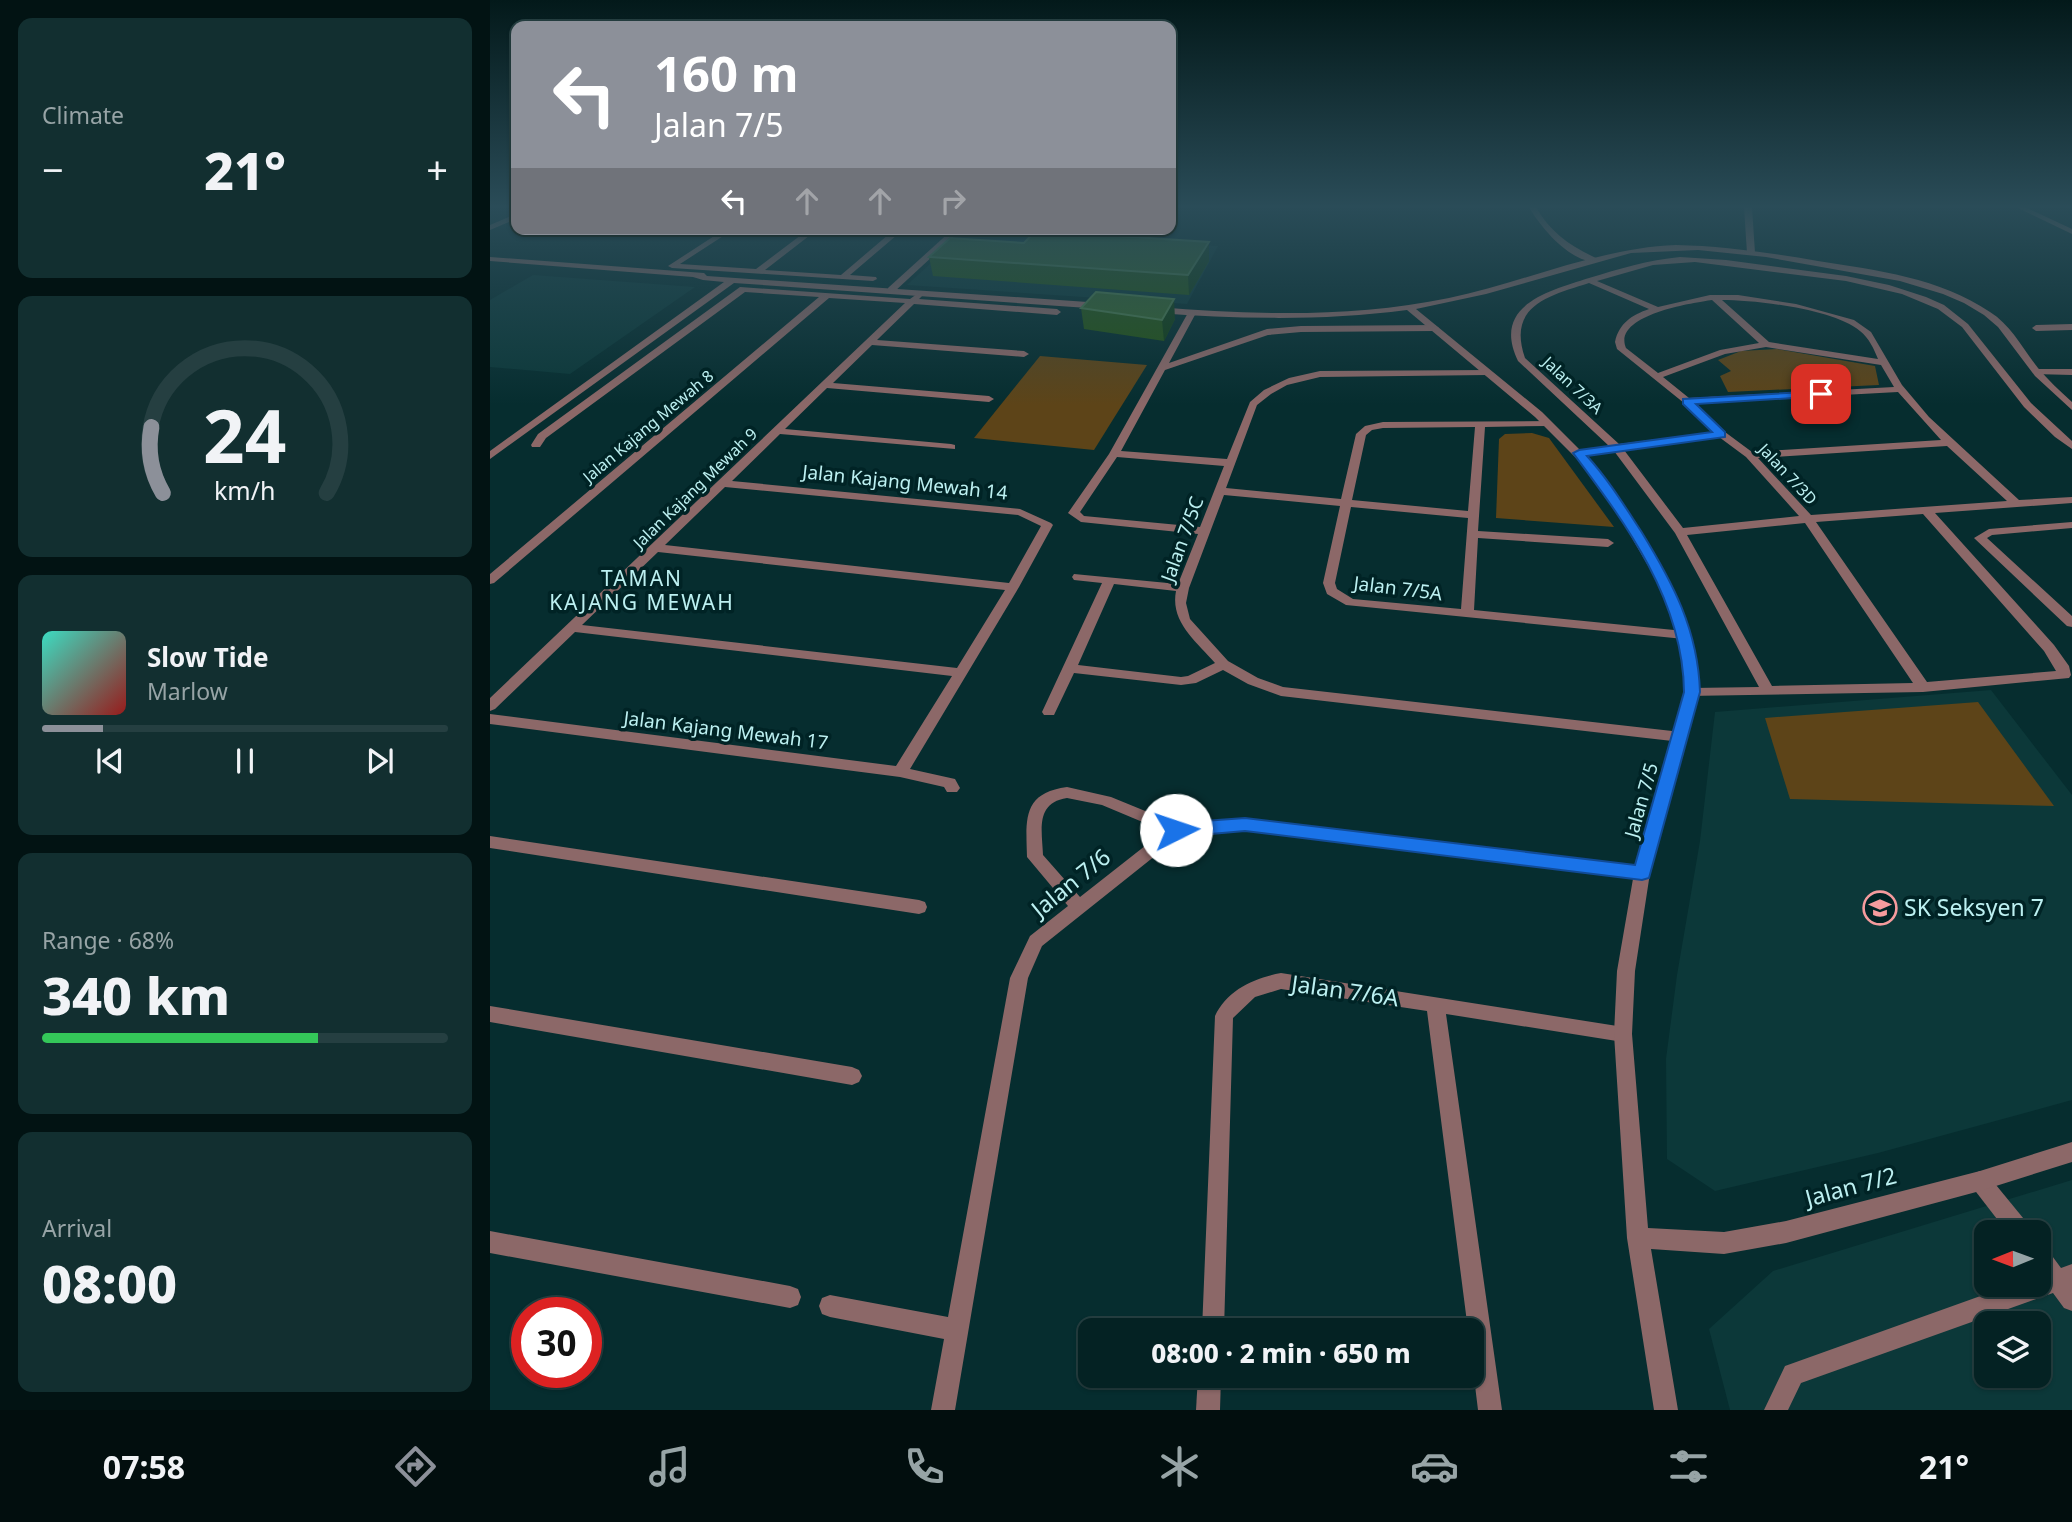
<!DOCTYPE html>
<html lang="en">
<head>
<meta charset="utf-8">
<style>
	body { margin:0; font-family:"Noto Sans",sans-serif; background:#122f30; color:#f1f3f6; height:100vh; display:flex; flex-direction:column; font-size:26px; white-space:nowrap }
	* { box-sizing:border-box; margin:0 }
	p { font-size:23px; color:#97a4a6 }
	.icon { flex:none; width:38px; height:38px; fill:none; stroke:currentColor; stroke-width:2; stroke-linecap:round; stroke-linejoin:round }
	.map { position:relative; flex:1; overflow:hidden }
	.drawer { display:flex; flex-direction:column; gap:18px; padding:18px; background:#021313; width:490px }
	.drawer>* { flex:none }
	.hud { position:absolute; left:21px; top:21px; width:665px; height:214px; border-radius:14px; box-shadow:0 2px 5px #0004,0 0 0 2px #253f41; background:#8c9099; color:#fff; overflow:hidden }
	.needle { width:46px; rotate:269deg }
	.fabs { position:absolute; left:1484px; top:1220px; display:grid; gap:14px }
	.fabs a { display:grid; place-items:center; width:77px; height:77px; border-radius:14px; background:#042223; box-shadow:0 2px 5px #0004,0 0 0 2px #253f41; font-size:35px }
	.speed { position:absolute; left:21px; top:1297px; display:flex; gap:14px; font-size:35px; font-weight:700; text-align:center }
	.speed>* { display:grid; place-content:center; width:91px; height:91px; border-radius:50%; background:#042223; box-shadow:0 2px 5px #0004,0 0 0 2px #253f41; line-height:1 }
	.speed .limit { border:10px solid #d22; background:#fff; color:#111 }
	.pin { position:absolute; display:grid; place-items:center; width:60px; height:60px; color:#fff; margin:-30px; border-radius:14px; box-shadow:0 4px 10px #0006 }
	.me { position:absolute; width:77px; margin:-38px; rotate:86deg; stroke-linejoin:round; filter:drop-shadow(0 0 5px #0008) }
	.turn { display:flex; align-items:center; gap:24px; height:147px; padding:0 28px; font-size:32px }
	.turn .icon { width:91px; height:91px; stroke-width:2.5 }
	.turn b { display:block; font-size:49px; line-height:60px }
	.lanes { display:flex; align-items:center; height:66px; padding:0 28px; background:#0003; justify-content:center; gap:35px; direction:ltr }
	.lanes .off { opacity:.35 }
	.big { font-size:52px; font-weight:800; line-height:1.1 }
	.drawer .widget { flex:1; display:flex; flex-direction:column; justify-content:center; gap:10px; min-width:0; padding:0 24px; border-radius:14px; background:#122f30 }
	.drawer .dial { align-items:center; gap:0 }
	.dial svg { height:182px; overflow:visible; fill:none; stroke:#253f41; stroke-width:7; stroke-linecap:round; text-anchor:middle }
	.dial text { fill:#f1f3f6; stroke:none }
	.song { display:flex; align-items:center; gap:21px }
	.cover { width:84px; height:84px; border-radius:10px; background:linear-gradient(135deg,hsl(170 70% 55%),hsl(0 70% 35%)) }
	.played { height:7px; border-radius:4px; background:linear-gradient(90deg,#8c9099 15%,#253f41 15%) }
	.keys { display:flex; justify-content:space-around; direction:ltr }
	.heat { display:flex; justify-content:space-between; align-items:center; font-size:38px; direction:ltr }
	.charge { height:10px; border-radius:5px; background:linear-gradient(90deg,#34c759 68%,#253f41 0) }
	.trip { position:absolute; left:588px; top:1318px; width:406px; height:70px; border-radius:14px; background:#042223; box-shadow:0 2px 5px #0004,0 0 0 2px #253f41; font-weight:800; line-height:70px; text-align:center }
	.tab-bar { display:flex; height:112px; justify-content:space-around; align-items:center; background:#020e0e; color:#97a4a6 }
	.tab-bar .icon { width:49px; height:49px }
	.tab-bar .active { color:#8c9099 }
	.tab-bar b { font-size:32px; color:#f1f3f6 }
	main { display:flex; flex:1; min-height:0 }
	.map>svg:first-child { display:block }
	.built { fill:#0c3839; fill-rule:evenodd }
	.green { fill:#5d4418 }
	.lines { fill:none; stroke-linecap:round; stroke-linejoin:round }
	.minor { fill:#8c6868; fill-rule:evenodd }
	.tertiary { fill:#8c6868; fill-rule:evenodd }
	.wall { fill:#255316 }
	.shaded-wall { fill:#123d16 }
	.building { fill:#36642e; stroke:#4b7a4c; stroke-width:2 }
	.route { fill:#1a73e8; stroke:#114b97; stroke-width:2 }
	.labels { text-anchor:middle; stroke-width:7; stroke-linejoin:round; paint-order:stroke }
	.far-street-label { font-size:16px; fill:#bcf0f1; stroke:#002325 }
	.street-label { font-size:19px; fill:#bcf0f1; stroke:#002325 }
	.neighbourhood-label { font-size:21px; letter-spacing:2px; fill:#bcf0f1; stroke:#002325 }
	.near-street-label { font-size:23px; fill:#bcf0f1; stroke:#002325 }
	.near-poi-label { font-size:23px; fill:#bcf0f1; stroke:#002325; text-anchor:start }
</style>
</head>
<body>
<main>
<section class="drawer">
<div class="widget"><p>Climate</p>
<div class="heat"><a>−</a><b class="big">21°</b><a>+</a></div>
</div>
<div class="widget dial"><svg viewBox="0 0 100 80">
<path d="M14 69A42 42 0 1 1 86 69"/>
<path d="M14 69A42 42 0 0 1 9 40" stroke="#8c9099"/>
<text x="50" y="56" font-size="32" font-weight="700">24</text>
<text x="50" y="72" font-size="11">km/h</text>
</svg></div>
<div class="widget">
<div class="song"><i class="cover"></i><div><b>Slow Tide</b><p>Marlow</p></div></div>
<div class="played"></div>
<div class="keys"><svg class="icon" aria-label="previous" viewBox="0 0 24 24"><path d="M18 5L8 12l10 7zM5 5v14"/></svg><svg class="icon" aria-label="pause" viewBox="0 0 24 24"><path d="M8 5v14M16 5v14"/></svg><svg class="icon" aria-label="next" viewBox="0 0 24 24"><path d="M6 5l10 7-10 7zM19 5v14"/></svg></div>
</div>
<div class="widget"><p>Range · 68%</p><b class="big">340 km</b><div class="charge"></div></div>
<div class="widget"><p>Arrival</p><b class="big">08:00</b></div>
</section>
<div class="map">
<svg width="1582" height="1410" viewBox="0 0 1582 1410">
	<rect width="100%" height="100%" fill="#062d2f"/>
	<!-- built -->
	<g class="built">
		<path d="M 476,231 L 728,246 L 697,304 L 417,285 Z"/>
		<path d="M 43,275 L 205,287 L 80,374 L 0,367 L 0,300 Z"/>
		<path d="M 1501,690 L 1582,795 L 1582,1100 L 1388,1153 L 1225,1191 L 1177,1159 L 1176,1059 L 1187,975 L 1210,841 L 1225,712 Z"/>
		<path d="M 1582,1180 L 1582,1410 L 1240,1410 L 1219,1329 L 1283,1271 ZM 1496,1232 L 1549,1232 L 1549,1284 L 1496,1284 ZM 1496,1323 L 1549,1323 L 1549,1376 L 1496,1376 Z"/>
	</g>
	<!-- green -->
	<g class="green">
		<path d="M 1287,349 L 1385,366 L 1389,385 L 1238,392 L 1230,376 L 1241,371 L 1228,360 L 1251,351 Z"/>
		<path d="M 550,356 L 657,365 L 604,450 L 484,438 Z"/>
		<path d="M 1042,433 L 1059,438 L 1124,527 L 1006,518 L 1009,439 L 1015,434 Z"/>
		<path d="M 1488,702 L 1564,806 L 1300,799 L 1275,718 Z"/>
	</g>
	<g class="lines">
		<!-- minor -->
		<g class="minor">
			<path d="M 1039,207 L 1046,207 C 1060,232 1080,246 1106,258 L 1106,262 C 1080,262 1051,228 1039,207 Z"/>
			<path d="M 1254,207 L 1262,207 L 1265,253 L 1261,255 L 1257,253 Z"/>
			<path d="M 1526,207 L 1535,207 L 1582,229 L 1582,234 Z"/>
			<path d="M 26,214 L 26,219 L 0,230 L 0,225 Z"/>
			<path d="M 235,229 L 244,229 L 190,264 L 266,269 L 319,229 L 328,229 L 275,270 L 351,275 L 405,229 L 414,229 L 360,275 L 386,277 L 387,279 L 383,281 L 182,268 L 178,266 Z"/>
			<path d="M 463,229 L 472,229 L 404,292 L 398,292 L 398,288 Z"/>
			<path d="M 1190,257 L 1236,260 L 1356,276 L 1399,285 L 1436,297 L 1454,305 L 1478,324 L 1541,403 L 1582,441 L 1582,449 L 1565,437 L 1534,407 L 1472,327 L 1448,309 L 1412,294 L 1356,281 L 1205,262 L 1163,265 L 1107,281 L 1168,307 L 1220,295 L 1248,295 L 1306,304 L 1364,320 L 1381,332 L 1412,385 L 1439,417 L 1529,500 L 1582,497 L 1582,503 L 1445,513 L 1564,645 L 1579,666 L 1581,675 L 1579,678 L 1433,692 L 1197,696 L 1195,693 L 1202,688 L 1269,687 L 1185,533 L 1124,451 L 1085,455 L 1085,451 L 1119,446 L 1028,361 C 1001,305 1059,291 1099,278 C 1129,269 1158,260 1190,257 ZM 1099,283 L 1159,309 C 1142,315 1129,323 1125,342 L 1127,349 L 1194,403 L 1223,432 L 1129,444 L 1035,358 C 1017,306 1058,296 1099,283 ZM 1222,300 L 1269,343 L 1230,350 L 1168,373 L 1136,348 C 1122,315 1202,303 1222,300 ZM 1232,300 C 1266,300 1344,309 1370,331 C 1379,338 1384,349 1388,359 L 1279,342 ZM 1276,347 L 1391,365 L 1404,387 L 1199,398 L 1173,377 L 1235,354 ZM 1408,392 L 1451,440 L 1262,452 L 1235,432 L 1205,403 ZM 1229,437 L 1256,457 L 1309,516 L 1193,528 L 1134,450 ZM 1457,446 L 1517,501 L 1321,515 L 1268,458 ZM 1433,514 L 1554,651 L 1566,671 L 1437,682 L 1326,522 ZM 1315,523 L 1423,683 L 1282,686 L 1197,535 Z"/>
			<path d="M 250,287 L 420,299 L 431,291 L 435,293 L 429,299 L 567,309 L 571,312 L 567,315 L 424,304 L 387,340 L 534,351 L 539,354 L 534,357 L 382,345 L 343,383 L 499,396 L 504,399 L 499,402 L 337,388 L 295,429 L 461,444 L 465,445 L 465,449 L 290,434 L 242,481 L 530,509 L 561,523 L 563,525 L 529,587 L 420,769 L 465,779 L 470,788 L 467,792 L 457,792 L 454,787 L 410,777 L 0,724 L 0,714 L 406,766 L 462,676 L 85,632 L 5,709 L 0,711 L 0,698 L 415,303 L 339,298 L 4,583 L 0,584 L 0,574 L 329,297 L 255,292 L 56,438 L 50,447 L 42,447 L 41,445 L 48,434 ZM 235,487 L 528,515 L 551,526 L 519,583 L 175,545 ZM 168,552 L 515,590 L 467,668 L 92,625 Z"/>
			<path d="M 699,311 L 706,313 L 679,363 L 777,329 L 811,326 L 945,325 L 949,328 L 945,331 L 811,332 L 778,335 L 675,370 L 631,451 L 737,459 L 760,402 L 774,390 L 799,378 L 830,371 L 1000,370 L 1000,374 L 997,375 L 830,377 L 797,385 L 781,394 L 767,405 L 736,488 L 851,499 L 866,434 L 875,426 L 893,422 L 1061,421 L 1061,425 L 1057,426 L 995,427 L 988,531 L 1118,539 L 1124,543 L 1118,547 L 988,538 L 984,610 L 1194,631 L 1201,635 L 1194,639 L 856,605 L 837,594 L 833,583 L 850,506 L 734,495 L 699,588 L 696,603 L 700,619 L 738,661 L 768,678 L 793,687 L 1191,732 L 1196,733 L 1198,737 L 1196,741 L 1191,742 L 791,696 L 758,684 L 733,670 L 706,683 L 691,685 L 584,673 L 564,715 L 554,715 L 552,712 L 612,583 L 584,580 L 582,577 L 584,574 L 688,584 L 708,534 L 591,522 L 578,513 L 619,454 ZM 985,427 L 978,511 L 862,500 L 876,435 L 882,430 L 893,428 ZM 627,457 L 734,466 L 710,527 L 594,516 L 590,512 ZM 861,507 L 978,518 L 971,609 L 863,599 L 847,589 L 845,583 ZM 624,584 L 686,591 C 680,622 706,641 725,663 L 698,676 L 691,677 L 588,665 Z"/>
			<path d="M 1582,324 L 1582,330 L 1546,331 L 1542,328 L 1546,325 Z"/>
			<path d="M 1547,369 L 1582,369 L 1582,375 L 1544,374 L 1544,370 Z"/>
			<path d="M 1582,522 L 1582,528 L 1502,535 L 1497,538 L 1582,616 L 1582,627 L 1577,626 L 1484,538 L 1499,529 Z"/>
			<path d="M 577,787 L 621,797 L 687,824 L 755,819 L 1152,867 L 1158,868 L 1160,873 L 1158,878 L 1152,879 L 755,831 L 690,836 L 552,946 L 538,978 L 465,1410 L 441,1410 L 454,1339 L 340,1317 L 332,1314 L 329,1306 L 332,1298 L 340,1295 L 458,1317 L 520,978 L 540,936 L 578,906 L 537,857 C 536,820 532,793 577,787 ZM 577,798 L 612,805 L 674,831 L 590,897 L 553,855 C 552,830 545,803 577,798 Z"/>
			<path d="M 0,836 L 429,900 L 435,902 L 437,907 L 435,912 L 429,914 L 0,848 Z"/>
			<path d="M 791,973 L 1140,1028 L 1142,1034 L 1140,1040 L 1133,1042 L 956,1014 L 1012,1410 L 988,1410 L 982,1361 L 982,1330 L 978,1330 L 937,1011 L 791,989 L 765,997 L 743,1018 L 734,1330 L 712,1330 L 725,1016 C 737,990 764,978 791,973 Z"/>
			<path d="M 0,1006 L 362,1067 L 369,1070 L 372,1076 L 369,1082 L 362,1085 L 0,1022 Z"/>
			<path d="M 1490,1171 L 1497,1174 L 1538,1224 L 1541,1232 L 1517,1232 L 1483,1188 L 1480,1181 L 1483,1174 Z"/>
			<path d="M 0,1231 L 300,1286 L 308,1289 L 311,1297 L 308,1305 L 300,1308 L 0,1253 Z"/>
			<path d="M 1549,1246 L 1557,1249 L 1571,1268 L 1582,1264 L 1582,1311 L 1574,1308 L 1563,1293 L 1311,1383 L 1298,1410 L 1274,1410 L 1295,1366 L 1524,1284 L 1549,1284 Z"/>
			<path d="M 708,1376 L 731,1376 L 730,1410 L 706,1410 Z"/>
		</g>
		<!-- tertiary -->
		<g class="tertiary">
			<path d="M 1186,245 C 1234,246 1281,253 1328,261 C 1387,270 1450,278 1500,312 C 1521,325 1533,349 1548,368 C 1558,380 1570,391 1582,402 L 1582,410 L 1545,376 L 1508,327 L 1494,315 L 1474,303 L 1453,294 L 1410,281 L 1276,257 L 1208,250 L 1141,253 L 996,294 L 926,309 L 1052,412 L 1105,465 L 1165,554 L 1187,598 L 1202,643 L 1209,693 L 1160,873 L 1145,971 L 1142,1034 L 1158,1228 L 1234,1232 L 1296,1221 L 1490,1171 L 1582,1142 L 1582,1162 L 1490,1191 L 1296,1243 L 1234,1254 L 1161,1249 L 1188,1410 L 1164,1410 L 1137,1238 L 1124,1034 L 1127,971 L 1144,873 L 1195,693 L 1189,643 L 1183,620 L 1164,576 L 1127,512 L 1097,469 L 1045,417 L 917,310 C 834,321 751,319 667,313 L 663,310 L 667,307 C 764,315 862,318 959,298 C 1035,282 1108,248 1186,245 Z"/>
			<path d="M 0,257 L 214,273 L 217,276 L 612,303 L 616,306 L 612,309 L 244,283 L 0,459 L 0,451 L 234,282 L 213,280 L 203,277 L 0,261 Z"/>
		</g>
	</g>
	<!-- wall -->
	<g class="wall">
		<path d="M 619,235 L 719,261 L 699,295 L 443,276 L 439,257 Z"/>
		<path d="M 591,308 L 685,319 L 674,341 L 594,329 Z"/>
	</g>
	<!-- shaded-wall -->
	<g class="shaded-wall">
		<path d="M 616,229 L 618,229 L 620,246 L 611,235 Z"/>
		<path d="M 719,242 L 719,261 L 699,295 L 698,275 Z"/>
		<path d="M 684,299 L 685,319 L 674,341 L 672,320 Z"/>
	</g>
	<!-- building -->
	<g class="building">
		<path d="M 547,229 L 616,229 L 611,235 L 719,242 L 698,275 L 439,257 L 460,238 L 534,243 Z"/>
		<path d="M 606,292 L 684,299 L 672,320 L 591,308 Z"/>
	</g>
	<!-- sky -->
	<linearGradient id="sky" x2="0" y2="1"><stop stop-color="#03191a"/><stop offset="0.51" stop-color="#2a4c58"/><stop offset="1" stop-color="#2a4c58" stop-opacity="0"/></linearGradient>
	<rect width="1582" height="405" fill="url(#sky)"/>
	<!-- route -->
	<path class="route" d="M 1331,391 L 1335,392 L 1335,396 L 1206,404 L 1235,432 L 1235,437 L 1097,456 C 1118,479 1134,505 1151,531 C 1183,583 1208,630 1210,692 L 1159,878 L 1152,880 L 755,831 L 686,837 L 680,835 L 677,830 L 680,825 L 686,823 L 755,818 L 1145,865 L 1194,692 C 1193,600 1136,524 1083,453 L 1089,450 L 1222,432 L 1193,404 L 1193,399 Z"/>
	<!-- icons -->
	<defs>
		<symbol id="school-ring" viewBox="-11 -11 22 22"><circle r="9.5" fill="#002325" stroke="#f59b9d" stroke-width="1.5"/><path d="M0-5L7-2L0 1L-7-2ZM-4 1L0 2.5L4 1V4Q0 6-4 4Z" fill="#f59b9d"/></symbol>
	</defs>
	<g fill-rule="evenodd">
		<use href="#school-ring" x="1371" y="889" width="38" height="38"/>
	</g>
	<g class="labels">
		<!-- far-street labels -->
		<g class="far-street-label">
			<text transform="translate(1083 385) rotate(43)" y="6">Jalan 7/3A</text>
			<text transform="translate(158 426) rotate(-40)" y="6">Jalan Kajang Mewah 8</text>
			<text transform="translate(1298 474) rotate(47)" y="6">Jalan 7/3D</text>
			<text transform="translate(205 488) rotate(-44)" y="6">Jalan Kajang Mewah 9</text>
		</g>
		<!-- street labels -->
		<g class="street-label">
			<text transform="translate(415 482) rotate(6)" y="7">Jalan Kajang Mewah 14</text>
			<text transform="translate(692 539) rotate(-70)" y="7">Jalan 7/5C</text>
			<text transform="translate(908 588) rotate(7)" y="7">Jalan 7/5A</text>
			<text transform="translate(236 730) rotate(7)" y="7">Jalan Kajang Mewah 17</text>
			<text transform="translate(1151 800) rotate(-74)" y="7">Jalan 7/5</text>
		</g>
		<!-- neighbourhood labels -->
		<g class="neighbourhood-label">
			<text x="152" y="586">TAMAN<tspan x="152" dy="24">KAJANG MEWAH</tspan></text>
		</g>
		<!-- near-street labels -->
		<g class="near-street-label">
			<text transform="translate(581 883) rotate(-39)" y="8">Jalan 7/6</text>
			<text transform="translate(855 991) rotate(8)" y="8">Jalan 7/6A</text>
			<text transform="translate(1361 1187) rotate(-15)" y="8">Jalan 7/2</text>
		</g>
		<!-- near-poi labels -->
		<g class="near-poi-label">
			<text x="1414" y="916">SK Seksyen 7</text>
		</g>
	</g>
</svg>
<div class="fabs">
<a><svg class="needle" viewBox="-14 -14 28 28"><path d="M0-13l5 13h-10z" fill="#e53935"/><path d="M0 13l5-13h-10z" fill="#97a4a6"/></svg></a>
<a><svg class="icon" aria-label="layers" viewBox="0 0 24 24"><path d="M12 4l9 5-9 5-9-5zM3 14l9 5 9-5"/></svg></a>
</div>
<div class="speed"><div class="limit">30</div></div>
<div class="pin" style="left:1331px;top:394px;background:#d93025"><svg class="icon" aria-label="arrive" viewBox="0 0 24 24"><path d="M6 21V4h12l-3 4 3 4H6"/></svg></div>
<svg class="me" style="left:686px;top:830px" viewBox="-20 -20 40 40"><circle r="19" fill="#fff"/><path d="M0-13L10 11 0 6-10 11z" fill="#1a73e8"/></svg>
<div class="trip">08:00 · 2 min · 650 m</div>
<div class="hud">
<div class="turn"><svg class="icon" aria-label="left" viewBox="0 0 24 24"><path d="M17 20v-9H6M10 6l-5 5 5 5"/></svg><div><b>160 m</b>Jalan 7/5</div></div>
<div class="lanes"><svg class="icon" aria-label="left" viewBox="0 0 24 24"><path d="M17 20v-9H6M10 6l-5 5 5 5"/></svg><svg class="icon off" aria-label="ahead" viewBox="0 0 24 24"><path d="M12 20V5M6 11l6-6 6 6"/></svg><svg class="icon off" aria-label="ahead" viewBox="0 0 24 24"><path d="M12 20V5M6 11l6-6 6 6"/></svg><svg class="icon off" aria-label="right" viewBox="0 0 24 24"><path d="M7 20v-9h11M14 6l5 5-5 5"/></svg></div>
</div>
</div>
</main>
<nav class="tab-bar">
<b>07:58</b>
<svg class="icon active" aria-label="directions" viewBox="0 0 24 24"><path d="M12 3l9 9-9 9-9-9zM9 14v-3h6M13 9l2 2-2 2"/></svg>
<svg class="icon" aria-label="music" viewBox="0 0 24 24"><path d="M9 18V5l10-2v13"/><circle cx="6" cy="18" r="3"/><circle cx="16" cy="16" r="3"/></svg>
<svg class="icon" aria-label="phone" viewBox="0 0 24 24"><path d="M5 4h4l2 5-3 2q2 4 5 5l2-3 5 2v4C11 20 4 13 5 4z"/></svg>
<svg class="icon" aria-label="climate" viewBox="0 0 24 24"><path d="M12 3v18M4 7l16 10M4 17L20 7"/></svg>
<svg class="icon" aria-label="car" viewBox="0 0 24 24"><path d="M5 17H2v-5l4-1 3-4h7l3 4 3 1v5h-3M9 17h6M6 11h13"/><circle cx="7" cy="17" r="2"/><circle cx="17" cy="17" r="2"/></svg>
<svg class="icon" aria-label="filters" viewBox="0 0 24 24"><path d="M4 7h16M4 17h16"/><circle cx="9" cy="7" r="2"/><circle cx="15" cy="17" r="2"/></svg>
<b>21°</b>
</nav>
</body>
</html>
